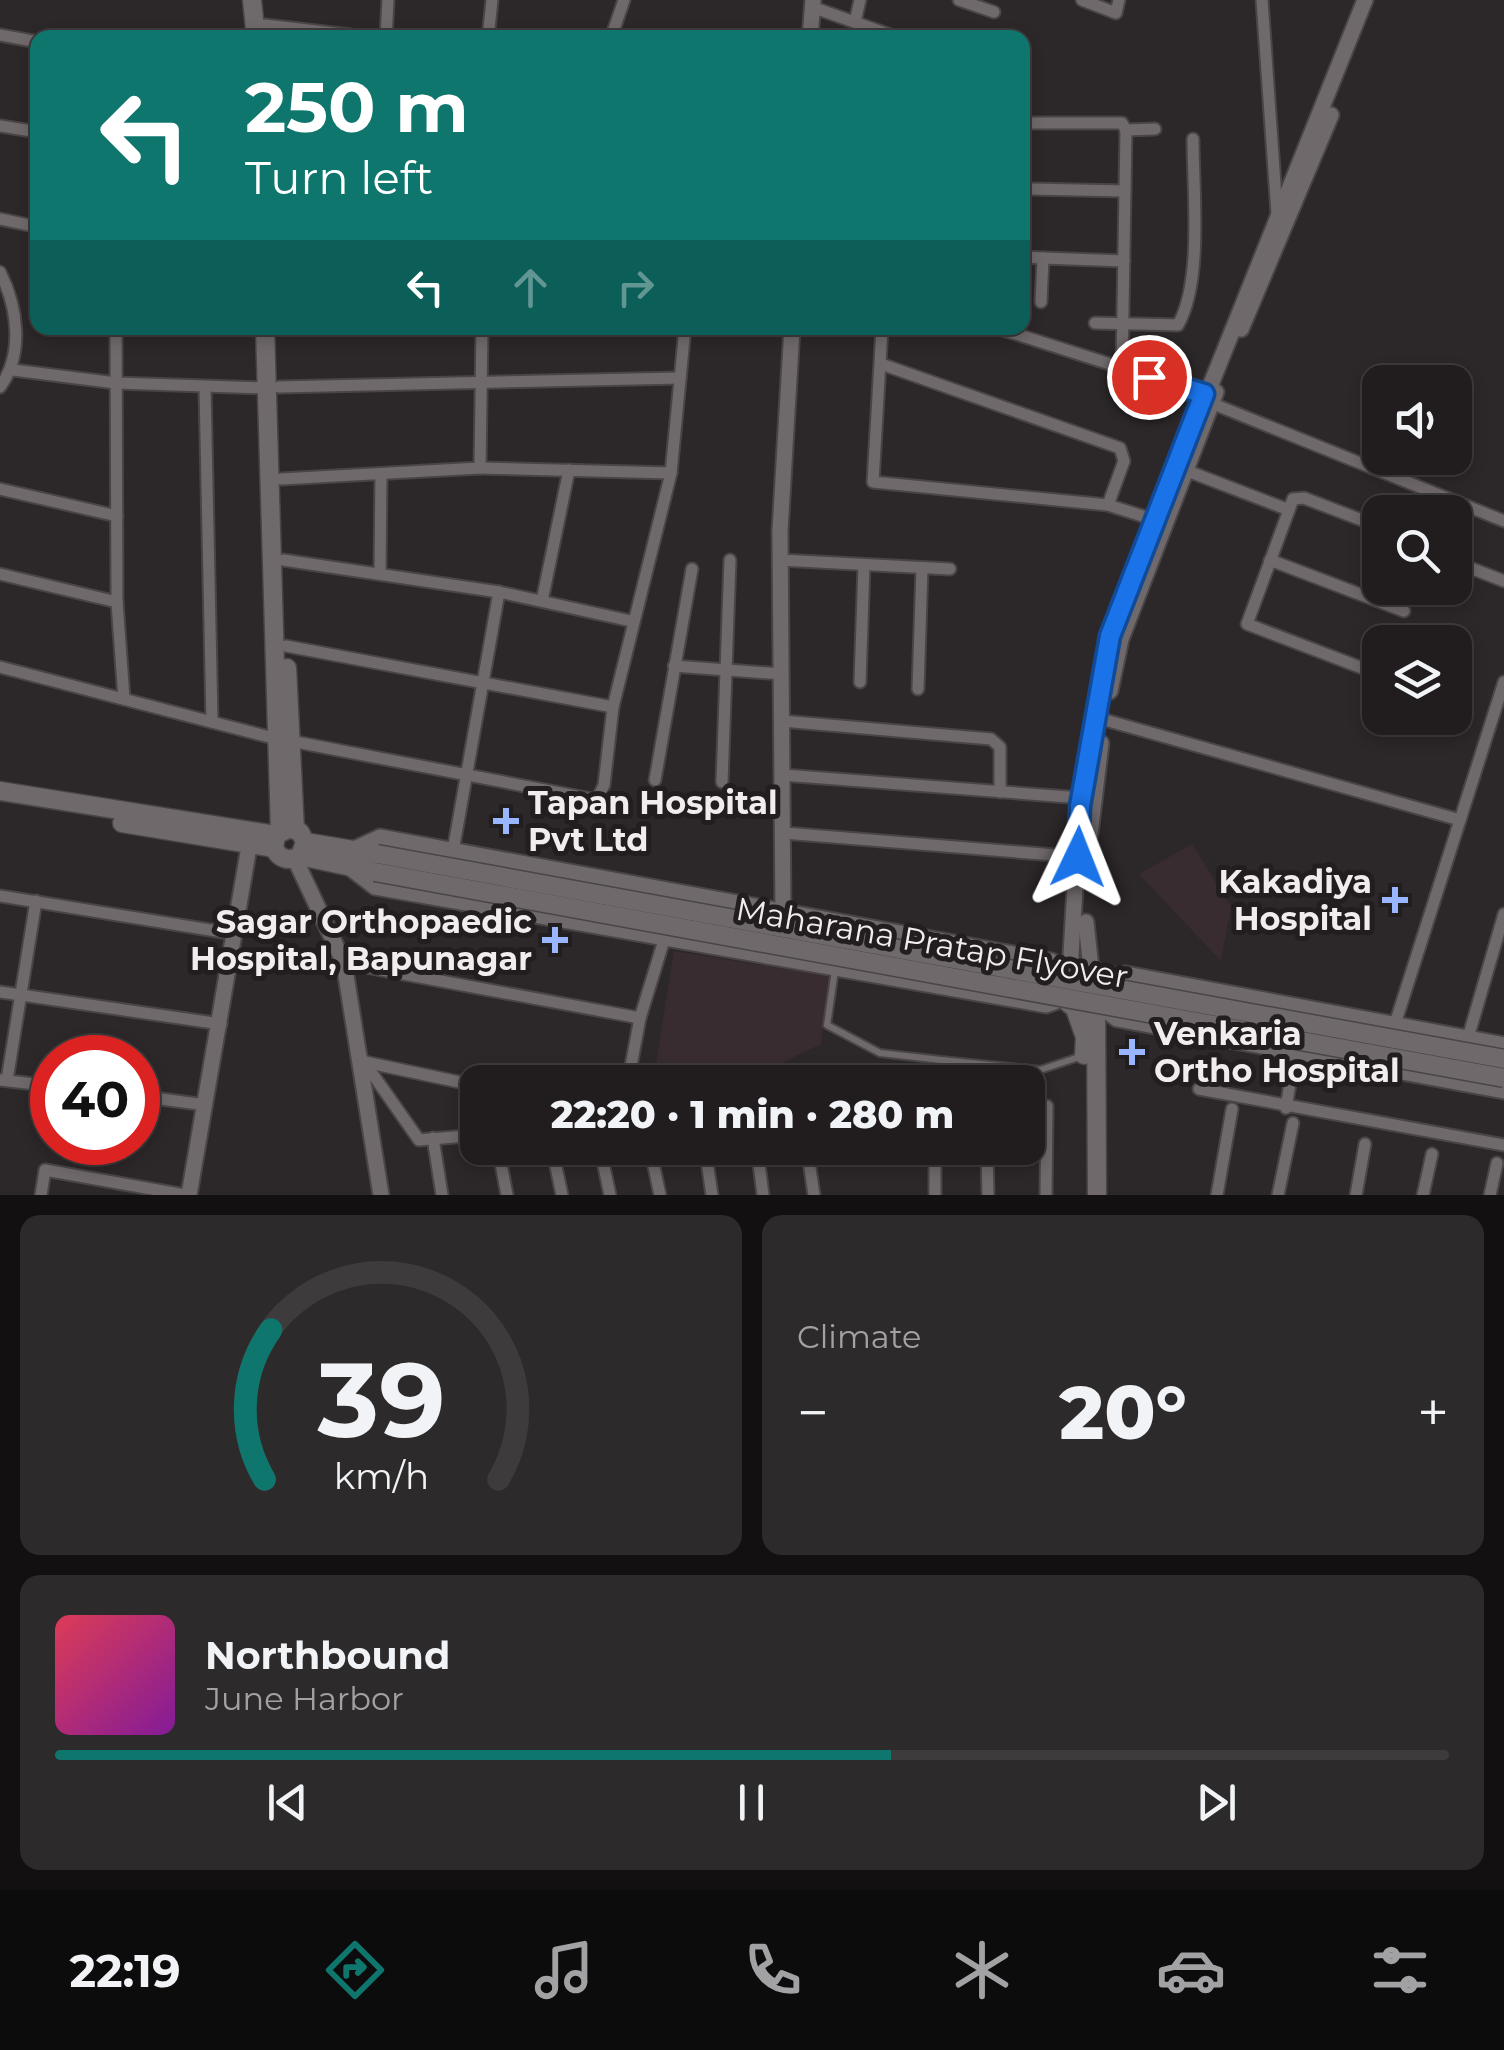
<!DOCTYPE html>
<html lang="en">
<head>
<meta charset="utf-8">
<style>
	body { margin:0; font-family:Montserrat,sans-serif; background:#2d2a2b; color:#f1f3f6; height:100vh; display:flex; flex-direction:column; font-size:38px; white-space:nowrap }
	* { box-sizing:border-box; margin:0 }
	p { font-size:32px; color:#a2a2a4 }
	.icon { flex:none; width:55px; height:55px; fill:none; stroke:currentColor; stroke-width:2; stroke-linecap:round; stroke-linejoin:round }
	.map { position:relative; height:1195px; overflow:hidden }
	.side { display:flex; flex-direction:column; gap:20px; padding:20px; background:#121010; flex:1 }
	.side>* { flex:none }
	.guide { position:absolute; left:30px; top:30px; width:1000px; height:305px; border-radius:20px; box-shadow:0 5px 15px #0003,0 0 0 2px #3e3b3c; background:#0f766e; color:#fff; overflow:hidden }
	.tools { position:absolute; left:1362px; top:365px; display:grid; gap:20px }
	.tools a { display:grid; place-items:center; width:110px; height:110px; border-radius:20px; background:#211d1e; box-shadow:0 5px 15px #0003,0 0 0 2px #3e3b3c; font-size:50px }
	.speed { position:absolute; left:30px; top:1035px; display:flex; gap:20px; font-size:50px; font-weight:700; text-align:center }
	.speed>* { display:grid; place-content:center; width:130px; height:130px; border-radius:50%; background:#211d1e; box-shadow:0 5px 15px #0003,0 0 0 2px #3e3b3c; line-height:1 }
	.speed .limit { border:15px solid #d22; background:#fff; color:#111 }
	.pin { position:absolute; display:grid; place-items:center; width:85px; height:85px; color:#fff; margin:-42px; border:5px solid #fff; border-radius:50%; box-shadow:0 2px 10px #0007 }
	.me { position:absolute; width:110px; margin:-55px; rotate:2deg; stroke-linejoin:round; filter:drop-shadow(0 0 8px #0008) }
	.turn { display:flex; align-items:center; gap:35px; height:210px; padding:0 50px; font-size:45px }
	.turn .icon { width:130px; height:130px; stroke-width:2.5 }
	.turn b { display:block; font-size:70px; line-height:85px }
	.lanes { display:flex; align-items:center; height:95px; padding:0 50px; background:#0003; justify-content:center; gap:50px; direction:ltr }
	.lanes .off { opacity:.35 }
	.big { font-size:75px; font-weight:800; line-height:1.1 }
	.side .tile { flex:1; display:flex; flex-direction:column; justify-content:center; gap:15px; min-width:0; padding:0 35px; border-radius:20px; background:#2d2a2b }
	.side .dial { align-items:center; gap:0 }
	.dial svg { height:260px; overflow:visible; fill:none; stroke:#3e3b3c; stroke-width:7; stroke-linecap:round; text-anchor:middle }
	.dial text { fill:#f1f3f6; stroke:none }
	.song { display:flex; align-items:center; gap:30px }
	.cover { width:120px; height:120px; border-radius:15px; background:linear-gradient(135deg,hsl(350 70% 55%),hsl(290 70% 35%)) }
	.played { height:10px; border-radius:5px; background:linear-gradient(90deg,#0f766e 60%,#3e3b3c 60%) }
	.keys { display:flex; justify-content:space-around; direction:ltr }
	.heat { display:flex; justify-content:space-between; align-items:center; font-size:55px; direction:ltr }
	.side .tiles { flex:1; display:grid; gap:20px; grid-template-columns:1fr 1fr }
	.tile:last-child { grid-column:span 2 }
	.trip { position:absolute; left:460px; top:1065px; width:585px; height:100px; border-radius:20px; background:#211d1e; box-shadow:0 5px 15px #0003,0 0 0 2px #3e3b3c; font-weight:800; line-height:100px; text-align:center }
	.tab-bar { display:flex; height:160px; justify-content:space-around; align-items:center; background:#0d0c0c; color:#a2a2a4 }
	.tab-bar .icon { width:70px; height:70px }
	.tab-bar .on { color:#0f766e }
	.tab-bar b { font-size:45px; color:#f1f3f6 }
	.map>svg:first-child { display:block }
	.built { fill:#382c30 }
	.lines { fill:none; stroke-linecap:round; stroke-linejoin:round }
	.service-casing { stroke:#494546; stroke-width:10 }
	.minor-casing { stroke:#494546; stroke-width:15 }
	.tertiary-casing { stroke:#494546; stroke-width:19 }
	.secondary-casing { stroke:#494546; stroke-width:21 }
	.service { stroke:#70696b; stroke-width:6 }
	.minor { stroke:#70696b; stroke-width:11 }
	.tertiary { stroke:#70696b; stroke-width:15 }
	.secondary { stroke:#70696b; stroke-width:18 }
	.secondary-bridge-casing { stroke:#494546; stroke-width:21; stroke-linecap:butt }
	.secondary-bridge { stroke:#70696b; stroke-width:18 }
	.route-casing { stroke:#114b97; stroke-width:25 }
	.route { stroke:#1a73e8; stroke-width:18 }
	.poi-dot { fill:#99b5fd; stroke:#221d1f; stroke-width:4 }
	.labels { text-anchor:middle; stroke-width:10; stroke-linejoin:round; paint-order:stroke }
	.poi-label { font-size:32px; font-weight:bold; fill:#f1edee; stroke:#221d1f; text-anchor:start }
	.street-label { font-size:32px; fill:#f1edee; stroke:#221d1f }
</style>
</head>
<body>
<div class="map">
<svg width="1504" height="1195" viewBox="0 0 1504 1195">
	<rect width="100%" height="100%" fill="#2c2728"/>
	<!-- built -->
	<g class="built">
		<path d="M 1192,844 L 1231,907 L 1221,961 L 1139,874 Z"/>
		<path d="M 674,951 L 830,976 L 821,1044 L 754,1077 L 653,1082 Z"/>
	</g>
	<g class="lines">
		<defs>
			<path id="service" d="M 835,970 L 827,1025 L 880,1053 L 941,1060 L 1040,1070 L 1082,1056"/>
			<g id="minor">
				<path d="M 959,0 L 994,12"/>
				<path d="M 1082,0 L 1116,13 L 1119,0"/>
				<path d="M 1262,0 L 1277,213"/>
				<path d="M 812,7 L 899,38"/>
				<path d="M 855,22 L 860,0"/>
				<path d="M 265,25 L 376,38"/>
				<path d="M 0,35 L 38,42"/>
				<path d="M 386,38 L 388,0"/>
				<path d="M 488,38 L 492,0"/>
				<path d="M 611,38 L 624,0"/>
				<path d="M 1022,123 L 1122,123 L 1126,130 L 1155,129"/>
				<path d="M 0,126 L 38,132"/>
				<path d="M 1031,189 L 1125,191"/>
				<path d="M 0,219 L 38,227"/>
				<path d="M 1022,257 L 1043,258"/>
				<path d="M 0,272 C 18,308 24,354 0,387"/>
				<path d="M 1041,302 L 1043,258 L 1124,261"/>
				<path d="M 1095,323 L 1178,325 C 1203,281 1193,191 1193,139"/>
				<path d="M 116,328 L 117,602 L 124,699"/>
				<path d="M 882,328 L 873,482 L 1108,505 L 1155,520"/>
				<path d="M 997,328 L 1204,394 L 1211,403 L 1504,521"/>
				<path d="M 881,364 L 1120,448 L 1124,461 L 1108,505"/>
				<path d="M 1122,368 L 1126,130"/>
				<path d="M 13,370 L 116,383 L 267,388"/>
				<path d="M 279,387 L 680,378"/>
				<path d="M 205,388 L 212,722"/>
				<path d="M 480,468 L 671,473 L 685,328"/>
				<path d="M 1185,470 L 1289,510"/>
				<path d="M 281,479 L 480,468 L 482,328"/>
				<path d="M 0,489 L 117,516"/>
				<path d="M 283,560 L 499,592 L 631,621"/>
				<path d="M 780,560 L 950,569"/>
				<path d="M 1270,560 L 1404,611"/>
				<path d="M 1455,562 L 1504,581"/>
				<path d="M 380,572 L 381,474"/>
				<path d="M 0,574 L 117,602"/>
				<path d="M 542,601 L 569,470"/>
				<path d="M 286,646 L 613,707 L 671,473"/>
				<path d="M 674,666 L 782,674"/>
				<path d="M 0,667 L 277,739"/>
				<path d="M 1378,674 L 1247,624 L 1293,499 L 1304,498 L 1380,527"/>
				<path d="M 860,682 L 864,565"/>
				<path d="M 918,689 L 922,568"/>
				<path d="M 1105,720 L 1460,820"/>
				<path d="M 782,721 L 991,739 L 1000,747 L 1000,792"/>
				<path d="M 291,741 L 597,800 L 604,785 L 613,707"/>
				<path d="M 783,775 L 1082,798"/>
				<path d="M 655,780 L 692,569"/>
				<path d="M 722,782 L 730,560"/>
				<path d="M 784,833 L 1079,857"/>
				<path d="M 453,851 L 499,592"/>
				<path d="M 0,896 L 235,934"/>
				<path d="M 344,963 L 640,1018"/>
				<path d="M 0,992 L 221,1024"/>
				<path d="M 1395,1024 L 1504,682"/>
				<path d="M 1468,1038 L 1504,914"/>
				<path d="M 362,1059 L 419,1140 L 478,1135"/>
				<path d="M 365,1062 L 478,1086"/>
				<path d="M 0,1080 L 52,1086"/>
				<path d="M 7,1080 L 36,901"/>
				<path d="M 628,1082 L 640,1018 L 664,940"/>
				<path d="M 814,1082 L 823,1082"/>
				<path d="M 989,1082 L 989,1081"/>
				<path d="M 1199,1089 L 1504,1145"/>
				<path d="M 138,1096 L 206,1105"/>
				<path d="M 1286,1108 L 1295,1053"/>
				<path d="M 433,1138 L 442,1195"/>
				<path d="M 498,1148 L 507,1195"/>
				<path d="M 552,1148 L 562,1195"/>
				<path d="M 600,1148 L 610,1195"/>
				<path d="M 650,1148 L 660,1195"/>
				<path d="M 705,1148 L 712,1195"/>
				<path d="M 757,1148 L 763,1195"/>
				<path d="M 807,1148 L 814,1195"/>
				<path d="M 935,1148 L 935,1195"/>
				<path d="M 987,1148 L 988,1195"/>
				<path d="M 41,1195 L 45,1170 L 185,1195"/>
				<path d="M 1046,1195 L 1047,1106"/>
				<path d="M 1217,1195 L 1232,1109"/>
				<path d="M 1278,1195 L 1293,1123"/>
				<path d="M 1356,1195 L 1365,1144"/>
				<path d="M 1423,1195 L 1432,1154"/>
				<path d="M 1490,1195 L 1497,1163"/>
			</g>
			<g id="tertiary">
				<path d="M 810,38 L 813,0"/>
				<path d="M 1241,329 L 1331,115"/>
				<path d="M 1110,691 L 1121,639 L 1216,392"/>
				<path d="M 1090,834 L 1101,743"/>
				<path d="M 352,850 L 380,837 L 1051,961 L 1070,971 L 1080,805 L 1110,636 L 1365,0"/>
				<path d="M 295,859 L 344,963 L 381,1195"/>
				<path d="M 349,867 L 375,887 L 1046,1005 L 1065,998"/>
				<path d="M 783,913 L 780,531 L 792,328"/>
				<path d="M 1086,922 L 1091,969"/>
				<path d="M 1101,978 L 1126,974 L 1504,1045"/>
				<path d="M 1099,1005 L 1117,1019 L 1504,1091"/>
				<path d="M 189,1195 L 251,835"/>
			</g>
			<g id="secondary">
				<path d="M 252,0 L 256,38"/>
				<path d="M 265,328 L 280,831"/>
				<path d="M 287,668 L 295,830"/>
				<path d="M 0,791 L 276,835"/>
				<path d="M 122,823 L 274,848"/>
				<path d="M 305,842 L 300,856 C 289,862 279,859 274,848 L 276,835 L 290,828 L 300,832 L 305,842 L 377,854"/>
				<path d="M 300,856 L 375,872"/>
				<circle cx="1083" cy="988" r="21"/>
				<path d="M 1096,1003 L 1097,1195"/>
				<path d="M 1074,1006 L 1085,1037 L 1084,1055"/>
			</g>
		</defs>
		<!-- service casing -->
		<use href="#service" class="service-casing"/>
		<!-- minor casing -->
		<use href="#minor" class="minor-casing"/>
		<!-- tertiary casing -->
		<use href="#tertiary" class="tertiary-casing"/>
		<!-- secondary casing -->
		<use href="#secondary" class="secondary-casing"/>
		<!-- service -->
		<use href="#service" class="service"/>
		<!-- minor -->
		<use href="#minor" class="minor"/>
		<!-- tertiary -->
		<use href="#tertiary" class="tertiary"/>
		<!-- secondary -->
		<use href="#secondary" class="secondary"/>
		<defs>
			<g id="secondary-bridge">
				<path d="M 377,854 L 1504,1059"/>
				<path d="M 375,872 L 1504,1078"/>
			</g>
		</defs>
		<!-- secondary-bridge casing -->
		<use href="#secondary-bridge" class="secondary-bridge-casing"/>
		<!-- secondary-bridge -->
		<use href="#secondary-bridge" class="secondary-bridge"/>
	</g>
	<g class="lines">
		<defs>
			<path id="route" d="M 1078,857 L 1080,806 L 1110,636 L 1204,394 L 1149,377"/>
		</defs>
		<!-- route casing -->
		<use href="#route" class="route-casing"/>
		<!-- route -->
		<use href="#route" class="route"/>
	</g>
	<!-- markers -->
	<g class="poi-dot">
		<path d="M501 806h10v10h10v10h-10v10h-10v-10h-10v-10h10z"/>
		<path d="M1390 885h10v10h10v10h-10v10h-10v-10h-10v-10h10z"/>
		<path d="M550 925h10v10h10v10h-10v10h-10v-10h-10v-10h10z"/>
		<path d="M1127 1037h10v10h10v10h-10v10h-10v-10h-10v-10h10z"/>
	</g>
	<g class="labels">
		<!-- poi labels -->
		<g class="poi-label">
			<text x="528" y="814">Tapan Hospital<tspan x="528" dy="37">Pvt Ltd</tspan></text>
			<text x="1372" y="893" text-anchor="end">Kakadiya<tspan x="1372" dy="37">Hospital</tspan></text>
			<text x="532" y="933" text-anchor="end">Sagar Orthopaedic<tspan x="532" dy="37">Hospital, Bapunagar</tspan></text>
			<text x="1154" y="1045">Venkaria<tspan x="1154" dy="37">Ortho Hospital</tspan></text>
		</g>
		<!-- street labels -->
		<g class="street-label">
			<text transform="translate(932 943) rotate(10)" y="11">Maharana Pratap Flyover</text>
		</g>
	</g>
</svg>
<div class="tools">
<a><svg class="icon" aria-label="sound" viewBox="0 0 24 24"><path d="M4 9h4l5-4v14l-5-4H4zM17 9q2 3 0 6"/></svg></a>
<a><svg class="icon" aria-label="search" viewBox="0 0 24 24"><circle cx="10" cy="10" r="6"/><path d="M15 15l6 6"/></svg></a>
<a><svg class="icon" aria-label="layers" viewBox="0 0 24 24"><path d="M12 4l9 5-9 5-9-5zM3 14l9 5 9-5"/></svg></a>
</div>
<div class="speed"><div class="limit">40</div></div>
<div class="pin" style="left:1149px;top:377px;background:#d93025"><svg class="icon" aria-label="arrive" viewBox="0 0 24 24"><path d="M6 21V4h12l-3 4 3 4H6"/></svg></div>
<svg class="me" style="left:1078px;top:857px" viewBox="-20 -20 40 40"><path d="M0-17L14 15 0 8-14 15z" fill="#1a73e8" stroke="#fff" stroke-width="4"/></svg>
<div class="trip">22:20 · 1 min · 280 m</div>
<div class="guide">
<div class="turn"><svg class="icon" aria-label="left" viewBox="0 0 24 24"><path d="M17 20v-9H6M10 6l-5 5 5 5"/></svg><div><b>250 m</b>Turn left</div></div>
<div class="lanes"><svg class="icon" aria-label="left" viewBox="0 0 24 24"><path d="M17 20v-9H6M10 6l-5 5 5 5"/></svg><svg class="icon off" aria-label="ahead" viewBox="0 0 24 24"><path d="M12 20V5M6 11l6-6 6 6"/></svg><svg class="icon off" aria-label="right" viewBox="0 0 24 24"><path d="M7 20v-9h11M14 6l5 5-5 5"/></svg></div>
</div>
</div>
<section class="side">
<div class="tiles">
<div class="tile dial"><svg viewBox="0 0 100 80">
<path d="M14 69A42 42 0 1 1 86 69"/>
<path d="M14 69A42 42 0 0 1 16 23" stroke="#0f766e"/>
<text x="50" y="56" font-size="32" font-weight="700">39</text>
<text x="50" y="72" font-size="11">km/h</text>
</svg></div>
<div class="tile"><p>Climate</p>
<div class="heat"><a>−</a><b class="big">20°</b><a>+</a></div>
</div>
<div class="tile">
<div class="song"><i class="cover"></i><div><b>Northbound</b><p>June Harbor</p></div></div>
<div class="played"></div>
<div class="keys"><svg class="icon" aria-label="previous" viewBox="0 0 24 24"><path d="M18 5L8 12l10 7zM5 5v14"/></svg><svg class="icon" aria-label="pause" viewBox="0 0 24 24"><path d="M8 5v14M16 5v14"/></svg><svg class="icon" aria-label="next" viewBox="0 0 24 24"><path d="M6 5l10 7-10 7zM19 5v14"/></svg></div>
</div>
</div>
</section>
<nav class="tab-bar">
<b>22:19</b>
<svg class="icon on" aria-label="directions" viewBox="0 0 24 24"><path d="M12 3l9 9-9 9-9-9zM9 14v-3h6M13 9l2 2-2 2"/></svg>
<svg class="icon" aria-label="music" viewBox="0 0 24 24"><path d="M9 18V5l10-2v13"/><circle cx="6" cy="18" r="3"/><circle cx="16" cy="16" r="3"/></svg>
<svg class="icon" aria-label="phone" viewBox="0 0 24 24"><path d="M5 4h4l2 5-3 2q2 4 5 5l2-3 5 2v4C11 20 4 13 5 4z"/></svg>
<svg class="icon" aria-label="climate" viewBox="0 0 24 24"><path d="M12 3v18M4 7l16 10M4 17L20 7"/></svg>
<svg class="icon" aria-label="car" viewBox="0 0 24 24"><path d="M5 17H2v-5l4-1 3-4h7l3 4 3 1v5h-3M9 17h6M6 11h13"/><circle cx="7" cy="17" r="2"/><circle cx="17" cy="17" r="2"/></svg>
<svg class="icon" aria-label="filters" viewBox="0 0 24 24"><path d="M4 7h16M4 17h16"/><circle cx="9" cy="7" r="2"/><circle cx="15" cy="17" r="2"/></svg>
</nav>
</body>
</html>
